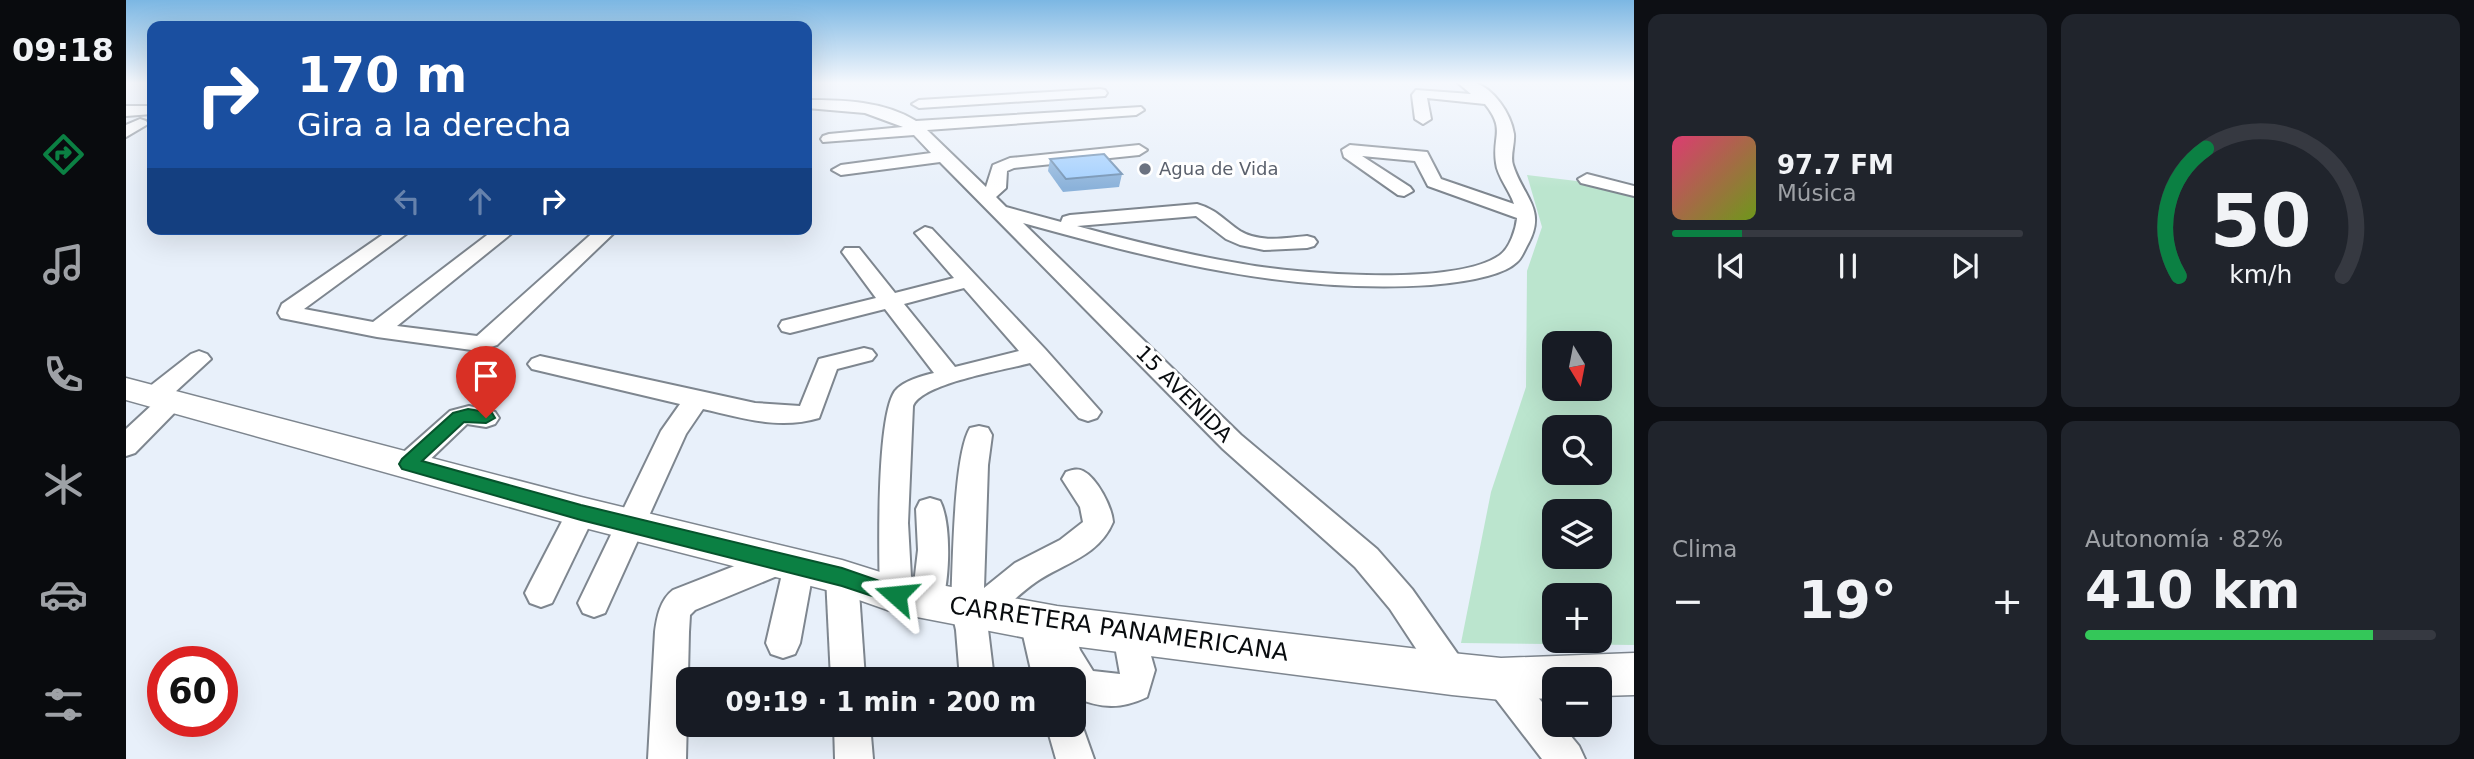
<!DOCTYPE html>
<html lang="es">
<head>
<meta charset="utf-8">
<style>
	body { margin:0; font-family:"DejaVu Sans",sans-serif; background:#20242c; color:#f1f3f6; height:100vh; display:flex; flex-direction:column; font-size:26px; white-space:nowrap }
	* { box-sizing:border-box; margin:0 }
	p { font-size:23px; color:#9ea1a6 }
	.icon { flex:none; width:38px; height:38px; fill:none; stroke:currentColor; stroke-width:2; stroke-linecap:round; stroke-linejoin:round }
	.map { position:relative; flex:1; overflow:hidden }
	.details { display:flex; flex-direction:column; gap:14px; padding:14px; background:#0d0f14; width:840px }
	.details>* { flex:none }
	.hud { position:absolute; left:21px; top:21px; width:665px; height:214px; border-radius:14px; box-shadow:0 7px 28px #0002; background:#1a4fa0; color:#fff; overflow:hidden }
	.needle { width:46px; rotate:170deg }
	.tools { position:absolute; left:1416px; top:331px; display:grid; gap:14px }
	.tools a { display:grid; place-items:center; width:70px; height:70px; border-radius:14px; background:#171b24; box-shadow:0 7px 28px #0002; font-size:35px }
	.speed { position:absolute; left:21px; top:646px; display:flex; gap:14px; font-size:35px; font-weight:700; text-align:center }
	.speed>* { display:grid; place-content:center; width:91px; height:91px; border-radius:50%; background:#171b24; box-shadow:0 7px 28px #0002; line-height:1 }
	.speed .limit { border:10px solid #d22; background:#fff; color:#111 }
	.pin { position:absolute; display:grid; place-items:center; width:60px; height:60px; color:#fff; margin:-72px -30px; border-radius:50% 50% 50% 0; rotate:-45deg; box-shadow:0 0 7px #0007 }
	.pin .icon { rotate:45deg }
	.me { position:absolute; width:77px; margin:-38px; rotate:288deg; stroke-linejoin:round; filter:drop-shadow(0 0 5px #0008) }
	.turn { display:flex; align-items:center; gap:24px; height:147px; padding:0 35px; font-size:32px }
	.turn .icon { width:91px; height:91px; stroke-width:2.5 }
	.turn b { display:block; font-size:49px; line-height:60px }
	.lanes { display:flex; align-items:center; height:66px; padding:0 35px; background:#0003; justify-content:center; gap:35px; direction:ltr }
	.lanes .off { opacity:.35 }
	.big { font-size:52px; font-weight:600; line-height:1.1 }
	.details .widget { flex:1; display:flex; flex-direction:column; justify-content:center; gap:10px; min-width:0; padding:0 24px; border-radius:14px; background:#20242c }
	.details .dial { align-items:center; gap:0 }
	.dial svg { height:182px; overflow:visible; fill:none; stroke:#363941; stroke-width:7; stroke-linecap:round; text-anchor:middle }
	.dial text { fill:#f1f3f6; stroke:none }
	.song { display:flex; align-items:center; gap:21px }
	.cover { width:84px; height:84px; border-radius:10px; background:linear-gradient(135deg,hsl(340 70% 55%),hsl(80 70% 35%)) }
	.played { height:7px; border-radius:4px; background:linear-gradient(90deg,#0b8043 20%,#363941 20%) }
	.keys { display:flex; justify-content:space-around; direction:ltr }
	.heat { display:flex; justify-content:space-between; align-items:center; font-size:38px; direction:ltr }
	.charge { height:10px; border-radius:5px; background:linear-gradient(90deg,#34c759 82%,#363941 0) }
	.details .tiles { flex:1; display:grid; gap:14px; grid-template-columns:repeat(2,1fr) }
	.trip { position:absolute; left:550px; top:667px; width:410px; height:70px; border-radius:14px; background:#171b24; box-shadow:0 7px 28px #0002; font-weight:600; line-height:70px; text-align:center }
	main { display:flex; flex:1; min-height:0 }
	.dock { display:flex; flex-direction:column; width:126px; justify-content:space-around; align-items:center; background:#090b0e; color:#9ea1a6 }
	.dock .icon { width:49px; height:49px }
	.dock .current { color:#0b8043 }
	.dock b { font-size:32px; color:#f1f3f6 }
	.map>svg:first-child { display:block }
	.green { fill:#bbe5ce; fill-rule:evenodd }
	.lines { fill:none; stroke-linecap:round; stroke-linejoin:round }
	.minor-casing { stroke:#7e868f; stroke-width:4 }
	.major-casing { stroke:#7e868f; stroke-width:3 }
	.minor { fill:#fff; fill-rule:evenodd }
	.major { fill:#fff; fill-rule:evenodd }
	.wall { fill:#8bb2da }
	.building { fill:#a2cffe; stroke:#7191b2; stroke-width:2 }
	.route { fill:#0b8043; stroke:#07532c; stroke-width:2 }
	.worship-dot { fill:#6b7280; stroke:#fff; stroke-width:2.5 }
	.labels { text-anchor:middle; stroke-width:6; stroke-linejoin:round; paint-order:stroke }
	.far-worship-label { font-size:18px; fill:#5b616d; stroke:#fff; text-anchor:start }
	.street-label { font-size:21px; fill:#090c0f; stroke:#fff }
	.near-street-label { font-size:24px; fill:#090c0f; stroke:#fff }
</style>
</head>
<body>
<main>
<nav class="dock">
<b>09:18</b>
<svg class="icon current" aria-label="directions" viewBox="0 0 24 24"><path d="M12 3l9 9-9 9-9-9zM9 14v-3h6M13 9l2 2-2 2"/></svg>
<svg class="icon" aria-label="music" viewBox="0 0 24 24"><path d="M9 18V5l10-2v13"/><circle cx="6" cy="18" r="3"/><circle cx="16" cy="16" r="3"/></svg>
<svg class="icon" aria-label="phone" viewBox="0 0 24 24"><path d="M5 4h4l2 5-3 2q2 4 5 5l2-3 5 2v4C11 20 4 13 5 4z"/></svg>
<svg class="icon" aria-label="climate" viewBox="0 0 24 24"><path d="M12 3v18M4 7l16 10M4 17L20 7"/></svg>
<svg class="icon" aria-label="car" viewBox="0 0 24 24"><path d="M5 17H2v-5l4-1 3-4h7l3 4 3 1v5h-3M9 17h6M6 11h13"/><circle cx="7" cy="17" r="2"/><circle cx="17" cy="17" r="2"/></svg>
<svg class="icon" aria-label="filters" viewBox="0 0 24 24"><path d="M4 7h16M4 17h16"/><circle cx="9" cy="7" r="2"/><circle cx="15" cy="17" r="2"/></svg>
</nav>
<div class="map">
<svg width="1508" height="759" viewBox="0 0 1508 759">
	<rect width="100%" height="100%" fill="#e8f0fa"/>
	<!-- green -->
	<path class="green" d="M 1401,175 L 1508,188 L 1508,645 L 1335,643 L 1365,492 L 1400,387 L 1401,271 L 1416,227 ZM 1428,343 L 1474,343 L 1474,388 L 1428,388 ZM 1428,427 L 1474,427 L 1474,472 L 1428,472 ZM 1428,511 L 1474,511 L 1474,556 L 1428,556 ZM 1428,595 L 1474,595 L 1474,640 L 1428,640 Z"/>
	<g class="lines">
		<defs>
			<g id="minor">
				<path d="M 1331,82 C 1335,82 1343,81 1347,82 C 1368,88 1385,114 1388,134 C 1389,144 1384,156 1387,165 C 1397,197 1421,209 1402,244 C 1399,249 1396,258 1391,262 C 1375,278 1327,283 1305,285 C 1160,294 1035,261 897,223 L 1115,435 L 1251,549 L 1286,589 L 1338,663 L 1343,674 L 1338,685 L 1326,690 L 1314,685 L 1264,609 L 1229,567 L 1097,449 L 814,162 L 715,175 L 706,170 L 715,165 L 805,153 L 788,135 L 697,142 L 695,139 L 697,136 L 703,134 L 777,127 L 739,113 L 681,108 L 681,100 C 717,100 758,101 790,121 L 1015,107 L 1018,110 L 1010,115 L 801,130 L 860,187 L 867,165 L 884,158 L 1013,145 L 1021,150 L 1013,155 L 888,168 L 881,171 L 880,188 L 870,197 L 880,207 L 935,222 L 937,217 L 944,215 L 1071,204 C 1090,209 1099,221 1114,231 C 1134,243 1159,238 1181,236 L 1188,238 L 1191,242 L 1188,246 L 1181,248 L 1138,250 L 1114,245 L 1100,239 L 1070,216 L 951,226 C 1006,241 1061,255 1117,264 C 1171,274 1330,287 1374,255 C 1384,248 1390,229 1391,218 L 1302,186 L 1289,161 L 1236,156 L 1284,187 L 1287,191 L 1278,196 L 1272,195 L 1218,157 L 1216,150 L 1224,145 L 1301,152 L 1315,179 L 1388,204 C 1384,191 1371,176 1370,163 C 1366,135 1380,130 1359,104 L 1301,98 L 1305,119 L 1297,124 L 1289,119 L 1286,95 L 1290,90 L 1345,94 Z"/>
				<path d="M 974,89 L 979,90 L 981,93 L 979,96 L 793,108 L 786,104 L 793,100 Z"/>
				<path d="M 0,106 L 26,106 L 26,114 L 0,116 Z"/>
				<path d="M 14,119 L 20,121 L 22,124 L 0,137 L 0,125 Z"/>
				<path d="M 1461,174 L 1508,186 L 1508,196 L 1455,183 L 1452,179 Z"/>
				<path d="M 799,227 L 806,229 L 919,349 L 975,412 L 971,418 L 962,421 L 953,418 L 904,363 C 879,370 796,383 787,406 L 782,523 L 786,595 L 781,605 L 770,609 L 759,605 L 754,595 C 753,557 750,418 769,391 C 777,381 795,376 808,373 L 759,309 L 664,333 L 656,331 L 653,326 L 656,321 L 750,298 L 716,252 L 719,248 L 733,248 L 769,293 L 828,278 L 789,233 ZM 838,288 L 893,351 L 829,367 L 778,304 Z"/>
				<path d="M 265,229 L 287,229 L 178,309 L 247,322 L 369,229 L 391,229 L 271,326 L 351,336 L 471,229 L 492,229 L 371,345 L 353,351 L 251,337 L 155,318 L 152,313 L 156,304 Z"/>
				<path d="M 738,348 L 746,350 L 750,355 L 746,360 L 711,369 L 693,418 C 653,430 617,418 577,409 L 560,434 L 479,613 L 468,617 L 457,613 L 452,603 L 535,431 L 554,404 L 406,369 L 402,364 L 406,359 L 414,356 L 629,403 L 674,406 L 693,359 Z"/>
				<path d="M 73,351 L 81,354 L 85,359 L 48,393 L 56,395 L 60,401 L 9,453 L 0,456 L 0,429 L 27,404 L 19,402 L 15,396 L 19,390 L 65,354 Z"/>
				<path d="M 343,406 L 369,412 L 373,418 L 369,424 L 360,427 L 341,424 L 292,471 L 282,474 L 272,471 L 268,464 L 272,457 L 324,411 Z"/>
				<path d="M 853,426 L 862,428 L 866,435 L 862,465 L 858,588 L 889,563 L 934,540 L 957,522 L 954,507 L 936,479 L 940,472 C 946,470 951,468 957,471 C 971,478 986,507 987,522 C 973,556 938,563 910,582 C 894,593 881,607 867,619 L 861,621 L 868,679 L 834,679 L 830,630 L 825,608 C 827,570 827,456 844,428 Z"/>
				<path d="M 804,498 L 814,501 C 826,524 824,588 813,611 L 802,615 L 791,611 L 786,601 L 792,550 L 790,509 L 794,501 Z"/>
				<path d="M 455,501 L 465,504 L 470,512 L 426,603 L 415,607 L 404,603 L 399,593 L 404,583 L 445,504 Z"/>
				<path d="M 652,549 L 664,556 L 673,553 L 684,557 L 688,566 L 674,643 L 669,654 L 657,658 L 645,654 L 640,643 L 656,574 L 569,610 L 564,615 L 563,632 L 560,759 L 522,759 L 529,632 C 531,617 534,600 547,590 Z"/>
				<path d="M 716,564 L 727,568 L 732,577 L 739,679 L 705,679 L 700,577 L 705,568 Z"/>
				<path d="M 910,608 L 922,614 L 931,610 L 943,615 L 954,650 L 967,671 L 994,674 L 987,635 L 992,624 L 1004,620 L 1016,624 L 1029,670 L 1021,697 C 994,710 975,708 947,697 L 947,679 L 907,679 L 894,622 L 898,612 Z"/>
				<path d="M 1375,663 L 1387,668 L 1428,716 L 1428,724 L 1435,724 L 1453,746 L 1459,759 L 1416,759 L 1363,690 L 1358,679 L 1363,668 Z"/>
				<path d="M 947,710 L 951,711 L 968,759 L 930,759 L 920,724 L 947,724 Z"/>
				<path d="M 708,724 L 744,724 L 747,759 L 709,759 Z"/>
			</g>
			<path id="major" d="M 0,378 L 455,497 L 716,560 L 770,577 L 931,606 L 1326,653 L 1375,658 L 1508,653 L 1508,695 L 1474,696 L 1474,679 L 1428,679 L 1428,698 L 1375,700 L 1326,695 L 931,644 L 770,613 L 716,594 L 455,527 L 0,400 Z"/>
		</defs>
		<!-- minor casing -->
		<use href="#minor" class="minor-casing"/>
		<!-- major casing -->
		<use href="#major" class="major-casing"/>
		<!-- minor -->
		<use href="#minor" class="minor"/>
		<!-- major -->
		<use href="#major" class="major"/>
	</g>
	<!-- wall -->
	<path class="wall" d="M 924,159 L 996,174 L 993,187 L 937,192 L 922,171 Z"/>
	<!-- building -->
	<path class="building" d="M 978,154 L 996,174 L 940,179 L 924,159 Z"/>
	<!-- sky -->
	<linearGradient id="sky" x2="0" y2="1"><stop stop-color="#7cb7e3"/><stop offset="0.44" stop-color="#f5f8fd"/><stop offset="1" stop-color="#f5f8fd" stop-opacity="0"/></linearGradient>
	<rect width="1508" height="188" fill="url(#sky)"/>
	<!-- route -->
	<path class="route" d="M 342,409 L 366,413 L 369,418 L 360,423 L 338,422 L 296,461 L 455,505 L 716,568 L 777,589 L 780,595 L 777,601 L 770,604 L 716,586 L 455,520 L 276,469 L 273,464 L 276,459 L 327,413 Z"/>
	<!-- markers -->
	<circle class="worship-dot" cx="1019" cy="169" r="7"/>
	<g class="labels">
		<!-- far-worship labels -->
		<g class="far-worship-label">
			<text x="1033" y="175">Agua de Vida</text>
		</g>
		<!-- street labels -->
		<g class="street-label">
			<text transform="translate(1058 394) rotate(45)" y="7">15 AVENIDA</text>
		</g>
		<!-- near-street labels -->
		<g class="near-street-label">
			<text transform="translate(993 629) rotate(8)" y="8">CARRETERA PANAMERICANA</text>
		</g>
	</g>
</svg>
<div class="tools">
<a><svg class="needle" viewBox="-14 -14 28 28"><path d="M0-13l5 13h-10z" fill="#e53935"/><path d="M0 13l5-13h-10z" fill="#9ea1a6"/></svg></a>
<a><svg class="icon" aria-label="search" viewBox="0 0 24 24"><circle cx="10" cy="10" r="6"/><path d="M15 15l6 6"/></svg></a>
<a><svg class="icon" aria-label="layers" viewBox="0 0 24 24"><path d="M12 4l9 5-9 5-9-5zM3 14l9 5 9-5"/></svg></a>
<a>+</a>
<a>−</a>
</div>
<div class="speed"><div class="limit">60</div></div>
<div class="pin" style="left:360px;top:418px;background:#d93025"><svg class="icon" aria-label="arrive" viewBox="0 0 24 24"><path d="M6 21V4h12l-3 4 3 4H6"/></svg></div>
<svg class="me" style="left:770px;top:595px" viewBox="-20 -20 40 40"><path d="M0-17L14 15 0 8-14 15z" fill="#0b8043" stroke="#fff" stroke-width="4"/></svg>
<div class="trip">09:19 · 1 min · 200 m</div>
<div class="hud">
<div class="turn"><svg class="icon" aria-label="right" viewBox="0 0 24 24"><path d="M7 20v-9h11M14 6l5 5-5 5"/></svg><div><b>170 m</b>Gira a la derecha</div></div>
<div class="lanes"><svg class="icon off" aria-label="left" viewBox="0 0 24 24"><path d="M17 20v-9H6M10 6l-5 5 5 5"/></svg><svg class="icon off" aria-label="ahead" viewBox="0 0 24 24"><path d="M12 20V5M6 11l6-6 6 6"/></svg><svg class="icon" aria-label="right" viewBox="0 0 24 24"><path d="M7 20v-9h11M14 6l5 5-5 5"/></svg></div>
</div>
</div>
<section class="details">
<div class="tiles">
<div class="widget">
<div class="song"><i class="cover"></i><div><b>97.7 FM</b><p>Música</p></div></div>
<div class="played"></div>
<div class="keys"><svg class="icon" aria-label="previous" viewBox="0 0 24 24"><path d="M18 5L8 12l10 7zM5 5v14"/></svg><svg class="icon" aria-label="pause" viewBox="0 0 24 24"><path d="M8 5v14M16 5v14"/></svg><svg class="icon" aria-label="next" viewBox="0 0 24 24"><path d="M6 5l10 7-10 7zM19 5v14"/></svg></div>
</div>
<div class="widget dial"><svg viewBox="0 0 100 80">
<path d="M14 69A42 42 0 1 1 86 69"/>
<path d="M14 69A42 42 0 0 1 26 13" stroke="#0b8043"/>
<text x="50" y="56" font-size="32" font-weight="700">50</text>
<text x="50" y="72" font-size="11">km/h</text>
</svg></div>
<div class="widget"><p>Clima</p>
<div class="heat"><a>−</a><b class="big">19°</b><a>+</a></div>
</div>
<div class="widget"><p>Autonomía · 82%</p><b class="big">410 km</b><div class="charge"></div></div>
</div>
</section>
</main>
</body>
</html>
